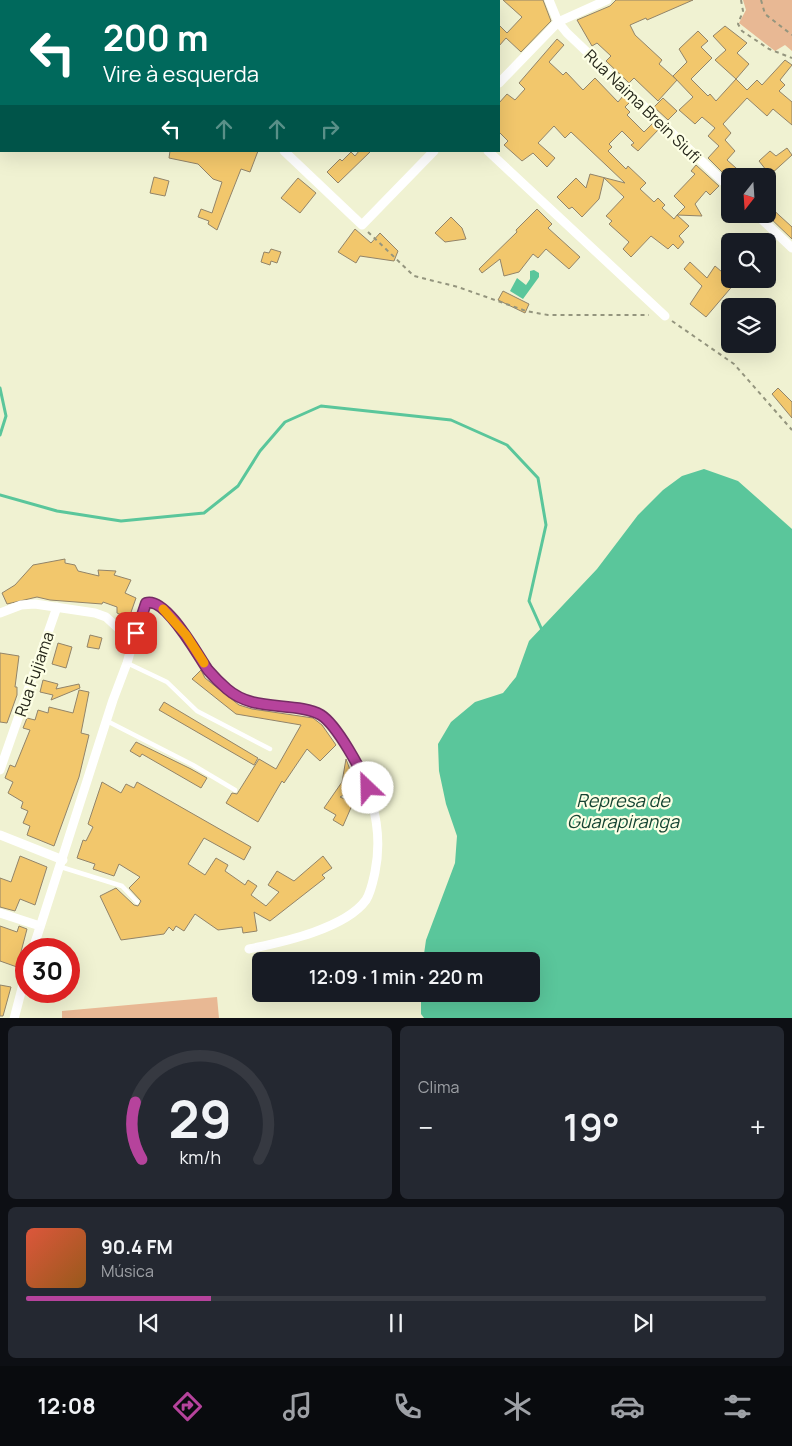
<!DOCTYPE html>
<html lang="pt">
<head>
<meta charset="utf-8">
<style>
	body { margin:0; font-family:Manrope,sans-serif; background:#242831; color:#f1f3f6; height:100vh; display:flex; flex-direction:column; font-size:19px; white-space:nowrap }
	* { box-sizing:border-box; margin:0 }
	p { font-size:16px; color:#9ea1a6 }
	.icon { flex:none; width:28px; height:28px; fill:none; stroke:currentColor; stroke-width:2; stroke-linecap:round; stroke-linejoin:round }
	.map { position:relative; height:1018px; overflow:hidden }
	.panel { display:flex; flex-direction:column; gap:8px; padding:8px; background:#0d0f14; flex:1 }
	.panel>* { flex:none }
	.top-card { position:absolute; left:0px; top:0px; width:500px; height:152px; box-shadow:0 5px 20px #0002; background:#00695c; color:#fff; overflow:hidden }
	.needle { width:32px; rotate:197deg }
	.controls { position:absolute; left:721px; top:168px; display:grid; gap:10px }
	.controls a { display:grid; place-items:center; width:55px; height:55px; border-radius:8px; background:#171b24; box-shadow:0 5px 20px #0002; font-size:25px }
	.speed { position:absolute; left:15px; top:938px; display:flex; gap:10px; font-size:25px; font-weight:700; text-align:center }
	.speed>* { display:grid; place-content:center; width:65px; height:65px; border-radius:50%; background:#171b24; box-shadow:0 5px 20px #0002; line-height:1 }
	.speed .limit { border:8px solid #d22; background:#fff; color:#111 }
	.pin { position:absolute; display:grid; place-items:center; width:42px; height:42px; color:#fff; margin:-21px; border-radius:10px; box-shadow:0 2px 8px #0006 }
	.me { position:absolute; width:55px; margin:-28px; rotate:336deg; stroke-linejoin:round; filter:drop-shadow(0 0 4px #0008) }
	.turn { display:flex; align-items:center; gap:18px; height:105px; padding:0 20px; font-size:22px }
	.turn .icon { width:65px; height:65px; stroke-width:2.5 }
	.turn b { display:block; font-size:35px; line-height:42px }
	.lanes { display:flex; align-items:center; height:48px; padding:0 20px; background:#0003; justify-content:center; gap:25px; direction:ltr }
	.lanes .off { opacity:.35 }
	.big { font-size:38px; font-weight:600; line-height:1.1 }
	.panel .tile { flex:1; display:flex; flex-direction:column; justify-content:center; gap:8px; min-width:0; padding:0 18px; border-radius:8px; background:#242831 }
	.panel .dial { align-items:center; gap:0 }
	.dial svg { height:130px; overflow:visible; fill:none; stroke:#363941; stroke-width:7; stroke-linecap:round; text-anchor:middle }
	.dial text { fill:#f1f3f6; stroke:none }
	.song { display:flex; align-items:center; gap:15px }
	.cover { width:60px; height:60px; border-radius:8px; background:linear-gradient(135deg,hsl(10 70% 55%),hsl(30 70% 35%)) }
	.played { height:5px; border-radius:2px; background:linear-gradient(90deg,#b6439c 25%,#363941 25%) }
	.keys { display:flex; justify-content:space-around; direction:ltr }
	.heat { display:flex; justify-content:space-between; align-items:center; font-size:28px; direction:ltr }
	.panel .tiles { flex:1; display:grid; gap:8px; grid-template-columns:1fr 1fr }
	.tile:last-child { grid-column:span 2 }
	.trip { position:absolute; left:252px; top:952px; width:288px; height:50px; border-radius:8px; background:#171b24; box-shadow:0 5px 20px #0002; font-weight:600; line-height:50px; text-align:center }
	.dock { display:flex; height:80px; justify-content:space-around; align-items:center; background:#090b0e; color:#9ea1a6 }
	.dock .icon { width:35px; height:35px }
	.dock .on { color:#b6439c }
	.dock b { font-size:22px; color:#f1f3f6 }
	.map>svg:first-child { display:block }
	.green { fill:#e8b894 }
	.water { fill:#5ac69b }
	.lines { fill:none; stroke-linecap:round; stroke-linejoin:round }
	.stream { stroke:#5ac69b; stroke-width:3 }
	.building { fill:#f2c76c; stroke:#928469 }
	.path { stroke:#94957e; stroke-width:2; stroke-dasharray:4 4; stroke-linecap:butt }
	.service { stroke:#fff; stroke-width:4.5 }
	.minor { stroke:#fff; stroke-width:9 }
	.route-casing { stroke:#762c65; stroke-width:12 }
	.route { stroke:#b6439c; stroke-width:9 }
	.slow { stroke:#f59e0b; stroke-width:9 }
	.labels { text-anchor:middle; stroke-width:4.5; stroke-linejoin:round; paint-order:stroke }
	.street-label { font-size:16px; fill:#27281c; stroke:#fdffe5 }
	.water-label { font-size:18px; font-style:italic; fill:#154432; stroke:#fdffe5 }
</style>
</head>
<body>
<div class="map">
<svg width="792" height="1019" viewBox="0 0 792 1019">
	<rect width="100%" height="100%" fill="#f0f2d2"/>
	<!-- green -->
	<g class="green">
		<path d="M 743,0 L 792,0 L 792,51 L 785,45 L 775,51 L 739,23 L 746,10 Z"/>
		<path d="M 217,997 L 219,1018 L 62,1018 L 62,1011 Z"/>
	</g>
	<!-- water -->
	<g class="water">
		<path d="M 534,270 L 539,273 L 539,277 L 523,299 L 510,291 L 517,278 L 526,285 L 530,279 L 530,271 Z"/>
		<path d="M 704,469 L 738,481 L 792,529 L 792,1018 L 424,1018 L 421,1014 L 421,994 L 531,994 L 531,961 L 423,961 L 426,940 L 455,863 L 457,836 L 446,804 L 439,771 L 438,744 L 451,722 L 475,702 L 503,693 L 516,677 L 529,641 L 597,569 L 638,515 L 663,490 L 682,476 Z"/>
	</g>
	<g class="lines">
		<!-- stream -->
		<g class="stream">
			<path d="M 0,388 L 6,416 L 0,435"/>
			<path d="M 0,495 L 57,511 L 121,521 L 204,513 L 238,486 L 260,451 L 285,422 L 321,406 L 451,420 L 507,445 L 538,478 L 546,525 L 529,601 L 542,630"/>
		</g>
	</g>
	<!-- building -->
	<g class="building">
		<path d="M 503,0 L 543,0 L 551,21 L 521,52 L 506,38 L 499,46 L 499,25 L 507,33 L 522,17 Z"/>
		<path d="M 616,0 L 693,0 L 647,20 L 646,18 L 630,25 L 635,35 L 662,60 L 659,64 L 677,80 L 658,101 L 634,78 L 629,83 L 606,61 L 611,56 L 597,43 L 592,46 L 577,20 L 610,6 Z"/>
		<path d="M 725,26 L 747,43 L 737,53 L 749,64 L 736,79 L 715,60 L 726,50 L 713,36 Z"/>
		<path d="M 698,31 L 708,41 L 701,47 L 712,58 L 691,79 L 708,96 L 710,94 L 716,101 L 736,79 L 747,90 L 757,80 L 762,85 L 785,60 L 792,65 L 780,80 L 785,85 L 779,91 L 792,102 L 792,125 L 773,109 L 767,116 L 747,98 L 723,124 L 731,133 L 725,140 L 735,151 L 727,160 L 745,176 L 727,177 L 708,158 L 719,146 L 708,136 L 715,128 L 702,117 L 695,124 L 679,110 L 693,97 L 673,76 L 687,62 L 679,49 Z"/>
		<path d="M 557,39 L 564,45 L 549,62 L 563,75 L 566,72 L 583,90 L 595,78 L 618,102 L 623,96 L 630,102 L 625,107 L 630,112 L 627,115 L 644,132 L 653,123 L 659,129 L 638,151 L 631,145 L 634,143 L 622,131 L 609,144 L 612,147 L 608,151 L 626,169 L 628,166 L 646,183 L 640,189 L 654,202 L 658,198 L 665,205 L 662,208 L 674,219 L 677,215 L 689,226 L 679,236 L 684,242 L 678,249 L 673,244 L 668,249 L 651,236 L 631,257 L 623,249 L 629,242 L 609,224 L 612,221 L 606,216 L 624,197 L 604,178 L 599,199 L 582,217 L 572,207 L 569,209 L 557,197 L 576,178 L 586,188 L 590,174 L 625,183 L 571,132 L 565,138 L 554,126 L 538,143 L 555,158 L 547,167 L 533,153 L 522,161 L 504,145 L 508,141 L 499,132 L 499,103 L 507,94 L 515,100 L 525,89 L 519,83 Z"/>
		<path d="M 663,98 L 677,111 L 668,120 L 654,107 Z"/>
		<path d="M 787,148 L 792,155 L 770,175 L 759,161 L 770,151 L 776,156 Z"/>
		<path d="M 170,151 L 258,151 L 250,172 L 241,169 L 217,230 L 208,224 L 209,221 L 198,217 L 201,209 L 212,213 L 222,182 L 213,179 L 198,164 L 169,158 Z"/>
		<path d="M 359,151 L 371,151 L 338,183 L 327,172 L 340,159 L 342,161 L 351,152 L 355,156 Z"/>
		<path d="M 696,165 L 719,186 L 710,195 L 706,191 L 695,204 L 702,216 L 677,215 L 685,207 L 674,196 L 695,174 L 691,171 Z"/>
		<path d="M 154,177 L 169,181 L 165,196 L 150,193 Z"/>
		<path d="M 298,178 L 316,193 L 300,213 L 281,198 Z"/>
		<path d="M 768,205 L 792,227 L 792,239 L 766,214 Z"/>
		<path d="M 537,209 L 552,224 L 548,228 L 580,257 L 569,269 L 546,249 L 538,258 L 533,254 L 519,272 L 504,276 L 500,259 L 482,273 L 479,269 L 517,232 L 516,230 Z"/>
		<path d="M 451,217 L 462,228 L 466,239 L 445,242 L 435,233 Z"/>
		<path d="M 355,229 L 371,243 L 380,233 L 398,251 L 394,261 L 360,256 L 356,263 L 338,252 Z"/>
		<path d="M 271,249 L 281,252 L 277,263 L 271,261 L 270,265 L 261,262 L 264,252 L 269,253 Z"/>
		<path d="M 690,262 L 707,278 L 715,266 L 735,283 L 706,317 L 690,304 L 702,286 L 684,269 Z"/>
		<path d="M 503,291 L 529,304 L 525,313 L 498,300 Z"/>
		<path d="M 778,388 L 792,402 L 792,418 L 772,394 Z"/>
		<path d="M 65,559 L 65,563 L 75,565 L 78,571 L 99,576 L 98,570 L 116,571 L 114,575 L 131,580 L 125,593 L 136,598 L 129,618 L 117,613 L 117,607 L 103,602 L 102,604 L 50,600 L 37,597 L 7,604 L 2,593 L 15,585 L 33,565 Z"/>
		<path d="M 90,635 L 102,638 L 99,649 L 87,647 Z"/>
		<path d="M 58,643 L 72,647 L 66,668 L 52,664 Z"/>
		<path d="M 0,653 L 19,656 L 15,687 L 17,687 L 17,695 L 7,723 L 0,722 Z"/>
		<path d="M 201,670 L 205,678 L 239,705 L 252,709 L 313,718 L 322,725 L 336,745 L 320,761 L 307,749 L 284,783 L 282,781 L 258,822 L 226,803 L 232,793 L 237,794 L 259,759 L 276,769 L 301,725 L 236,714 L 192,679 Z"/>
		<path d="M 43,680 L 58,684 L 56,689 L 79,684 L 80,688 L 51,700 L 53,695 L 40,692 Z"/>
		<path d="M 79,690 L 89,692 L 81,733 L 89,735 L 79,777 L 54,846 L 27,835 L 30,826 L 23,823 L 28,811 L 21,808 L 23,802 L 8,793 L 13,782 L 5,778 L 10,765 L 15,767 L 30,730 L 23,728 L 27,718 L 35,720 L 38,710 L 48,713 L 49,707 L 73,713 Z"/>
		<path d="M 164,702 L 258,758 L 254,765 L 159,710 Z"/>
		<path d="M 136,742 L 191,769 L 207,778 L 201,788 L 142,754 L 140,757 L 130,751 Z"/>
		<path d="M 346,759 L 357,788 L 340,797 L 353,803 L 343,826 L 333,820 L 336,815 L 324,808 L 342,782 Z"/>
		<path d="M 102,782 L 121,793 L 126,784 L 134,788 L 137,782 L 251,847 L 244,860 L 204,838 L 188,864 L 205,875 L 216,858 L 228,865 L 225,871 L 245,885 L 248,880 L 257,886 L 251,895 L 266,906 L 279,892 L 268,885 L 277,871 L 294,881 L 323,856 L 332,868 L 322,875 L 325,878 L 270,921 L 254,912 L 257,931 L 243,933 L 242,927 L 218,930 L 195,914 L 184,931 L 176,926 L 173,931 L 169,927 L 164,934 L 121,940 L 100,896 L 116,888 L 134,905 L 138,906 L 141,901 L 129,888 L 140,877 L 119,864 L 114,876 L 93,869 L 95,864 L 77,858 L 83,840 L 86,841 L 93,827 L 88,824 Z"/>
		<path d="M 20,856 L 47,867 L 35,905 L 20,899 L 15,911 L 0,907 L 0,878 L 11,882 Z"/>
		<path d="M 0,926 L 17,932 L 19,926 L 27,929 L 17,967 L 0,961 Z"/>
		<path d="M 0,985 L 11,987 L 3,1016 L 0,1016 Z"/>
	</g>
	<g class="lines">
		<!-- path -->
		<g class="path">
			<path d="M 741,0 L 743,11 L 738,24 L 742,31 L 769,49 L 792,58"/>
			<path d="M 761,0 L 765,14 L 792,35"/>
			<path d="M 368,232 L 414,276 L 458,287 L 526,311 L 548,315 L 649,315"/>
			<path d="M 672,321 L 734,364 L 792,430"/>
		</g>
		<!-- service -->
		<g class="service">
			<path d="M 127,663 L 167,682 L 197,711 L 270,749"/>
			<path d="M 107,721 L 193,765 L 235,790"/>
			<path d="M 61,867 L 122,886 L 137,902"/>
		</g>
		<!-- minor -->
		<g class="minor">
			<path d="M 126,0 L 128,1"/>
			<path d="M 330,0 L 331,1"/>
			<path d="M 549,0 L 558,22 L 567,33 L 730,188"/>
			<path d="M 0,78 L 1,78"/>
			<path d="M 499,83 L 558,22 L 607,0"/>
			<path d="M 284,151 L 362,225 L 434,151"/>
			<path d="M 488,151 L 665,316"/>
			<path d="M 756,214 L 792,248"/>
			<path d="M 0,613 L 21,605 L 35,604 L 95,613 L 106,617 L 133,642"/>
			<path d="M 0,770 L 57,607"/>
			<path d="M 0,835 L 63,860"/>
			<path d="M 0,913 L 40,926"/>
			<path d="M 33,949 L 113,700 L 127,663 L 143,607 L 149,602 C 175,608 193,649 208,669 C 214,678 223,686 232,693 C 257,714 296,698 322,716 C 329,721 334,730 339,737 C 367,776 385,823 375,872 C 373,881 371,892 366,900 C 345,929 282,942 249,949"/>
			<path d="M 14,1019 L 26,973"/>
		</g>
	</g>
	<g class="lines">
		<defs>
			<path id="route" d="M 136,633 L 146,603 C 166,596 198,656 208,670 C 214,677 220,683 227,689 C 249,708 276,704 303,709 C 309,710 316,712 321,715 C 337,725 362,771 368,788"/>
		</defs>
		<!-- route casing -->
		<use href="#route" class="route-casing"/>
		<!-- route -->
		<use href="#route" class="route"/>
		<!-- slow -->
		<path class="slow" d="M 163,609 L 186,635 L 204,663"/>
	</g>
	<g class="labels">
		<!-- street labels -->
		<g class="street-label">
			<text transform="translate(643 106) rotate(44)" y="6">Rua Naima Brein Siufi</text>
			<text transform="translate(34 674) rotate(-71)" y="6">Rua Fujiama</text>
		</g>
		<!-- water labels -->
		<g class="water-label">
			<text x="623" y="807">Represa de<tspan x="623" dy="21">Guarapiranga</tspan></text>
		</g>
	</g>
</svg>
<div class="controls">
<a><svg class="needle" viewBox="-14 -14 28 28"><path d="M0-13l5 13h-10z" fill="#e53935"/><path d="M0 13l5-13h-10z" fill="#9ea1a6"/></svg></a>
<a><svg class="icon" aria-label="search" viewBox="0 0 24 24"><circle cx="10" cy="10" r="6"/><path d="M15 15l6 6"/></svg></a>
<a><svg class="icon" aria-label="layers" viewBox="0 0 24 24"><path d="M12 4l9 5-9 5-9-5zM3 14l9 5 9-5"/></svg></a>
</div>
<div class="speed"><div class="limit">30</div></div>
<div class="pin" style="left:136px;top:633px;background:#d93025"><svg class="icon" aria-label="arrive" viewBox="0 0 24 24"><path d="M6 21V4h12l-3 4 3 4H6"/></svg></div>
<svg class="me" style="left:368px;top:788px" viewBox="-20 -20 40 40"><circle r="19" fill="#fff"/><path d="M0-13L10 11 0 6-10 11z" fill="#b6439c"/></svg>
<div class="trip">12:09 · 1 min · 220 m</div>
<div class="top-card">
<div class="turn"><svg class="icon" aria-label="left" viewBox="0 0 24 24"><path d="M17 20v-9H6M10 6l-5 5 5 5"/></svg><div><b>200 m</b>Vire à esquerda</div></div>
<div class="lanes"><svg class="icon" aria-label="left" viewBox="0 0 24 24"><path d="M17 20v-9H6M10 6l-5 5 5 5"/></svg><svg class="icon off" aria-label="ahead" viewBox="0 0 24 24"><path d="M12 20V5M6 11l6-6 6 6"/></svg><svg class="icon off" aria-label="ahead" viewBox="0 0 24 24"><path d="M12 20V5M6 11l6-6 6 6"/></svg><svg class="icon off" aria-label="right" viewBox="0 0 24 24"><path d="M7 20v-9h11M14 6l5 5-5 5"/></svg></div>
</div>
</div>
<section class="panel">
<div class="tiles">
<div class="tile dial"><svg viewBox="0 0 100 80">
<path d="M14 69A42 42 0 1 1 86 69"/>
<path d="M14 69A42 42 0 0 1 10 34" stroke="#b6439c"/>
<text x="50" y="56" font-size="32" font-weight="700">29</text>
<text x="50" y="72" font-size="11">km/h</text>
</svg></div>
<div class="tile"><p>Clima</p>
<div class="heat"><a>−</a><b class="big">19°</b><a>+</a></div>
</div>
<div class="tile">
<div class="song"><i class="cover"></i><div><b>90.4 FM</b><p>Música</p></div></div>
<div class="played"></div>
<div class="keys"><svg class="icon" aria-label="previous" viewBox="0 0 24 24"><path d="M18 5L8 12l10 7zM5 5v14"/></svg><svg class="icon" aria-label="pause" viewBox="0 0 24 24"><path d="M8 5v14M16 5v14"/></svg><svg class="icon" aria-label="next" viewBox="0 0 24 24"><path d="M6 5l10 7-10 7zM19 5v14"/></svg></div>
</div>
</div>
</section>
<nav class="dock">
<b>12:08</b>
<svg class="icon on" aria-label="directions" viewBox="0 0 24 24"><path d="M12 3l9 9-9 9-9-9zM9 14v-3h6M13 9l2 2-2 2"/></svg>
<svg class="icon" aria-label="music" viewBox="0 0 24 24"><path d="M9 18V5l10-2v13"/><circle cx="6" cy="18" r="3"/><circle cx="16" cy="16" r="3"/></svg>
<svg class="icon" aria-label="phone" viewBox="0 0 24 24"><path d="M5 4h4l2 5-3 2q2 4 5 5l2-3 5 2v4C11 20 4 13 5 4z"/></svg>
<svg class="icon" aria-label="climate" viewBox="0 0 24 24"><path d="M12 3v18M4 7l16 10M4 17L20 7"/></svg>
<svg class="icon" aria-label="car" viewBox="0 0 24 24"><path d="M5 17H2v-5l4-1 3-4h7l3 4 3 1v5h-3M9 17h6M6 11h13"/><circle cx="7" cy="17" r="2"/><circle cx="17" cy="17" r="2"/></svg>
<svg class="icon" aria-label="filters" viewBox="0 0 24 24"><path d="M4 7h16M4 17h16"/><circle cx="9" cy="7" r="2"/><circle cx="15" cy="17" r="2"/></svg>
</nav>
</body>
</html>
